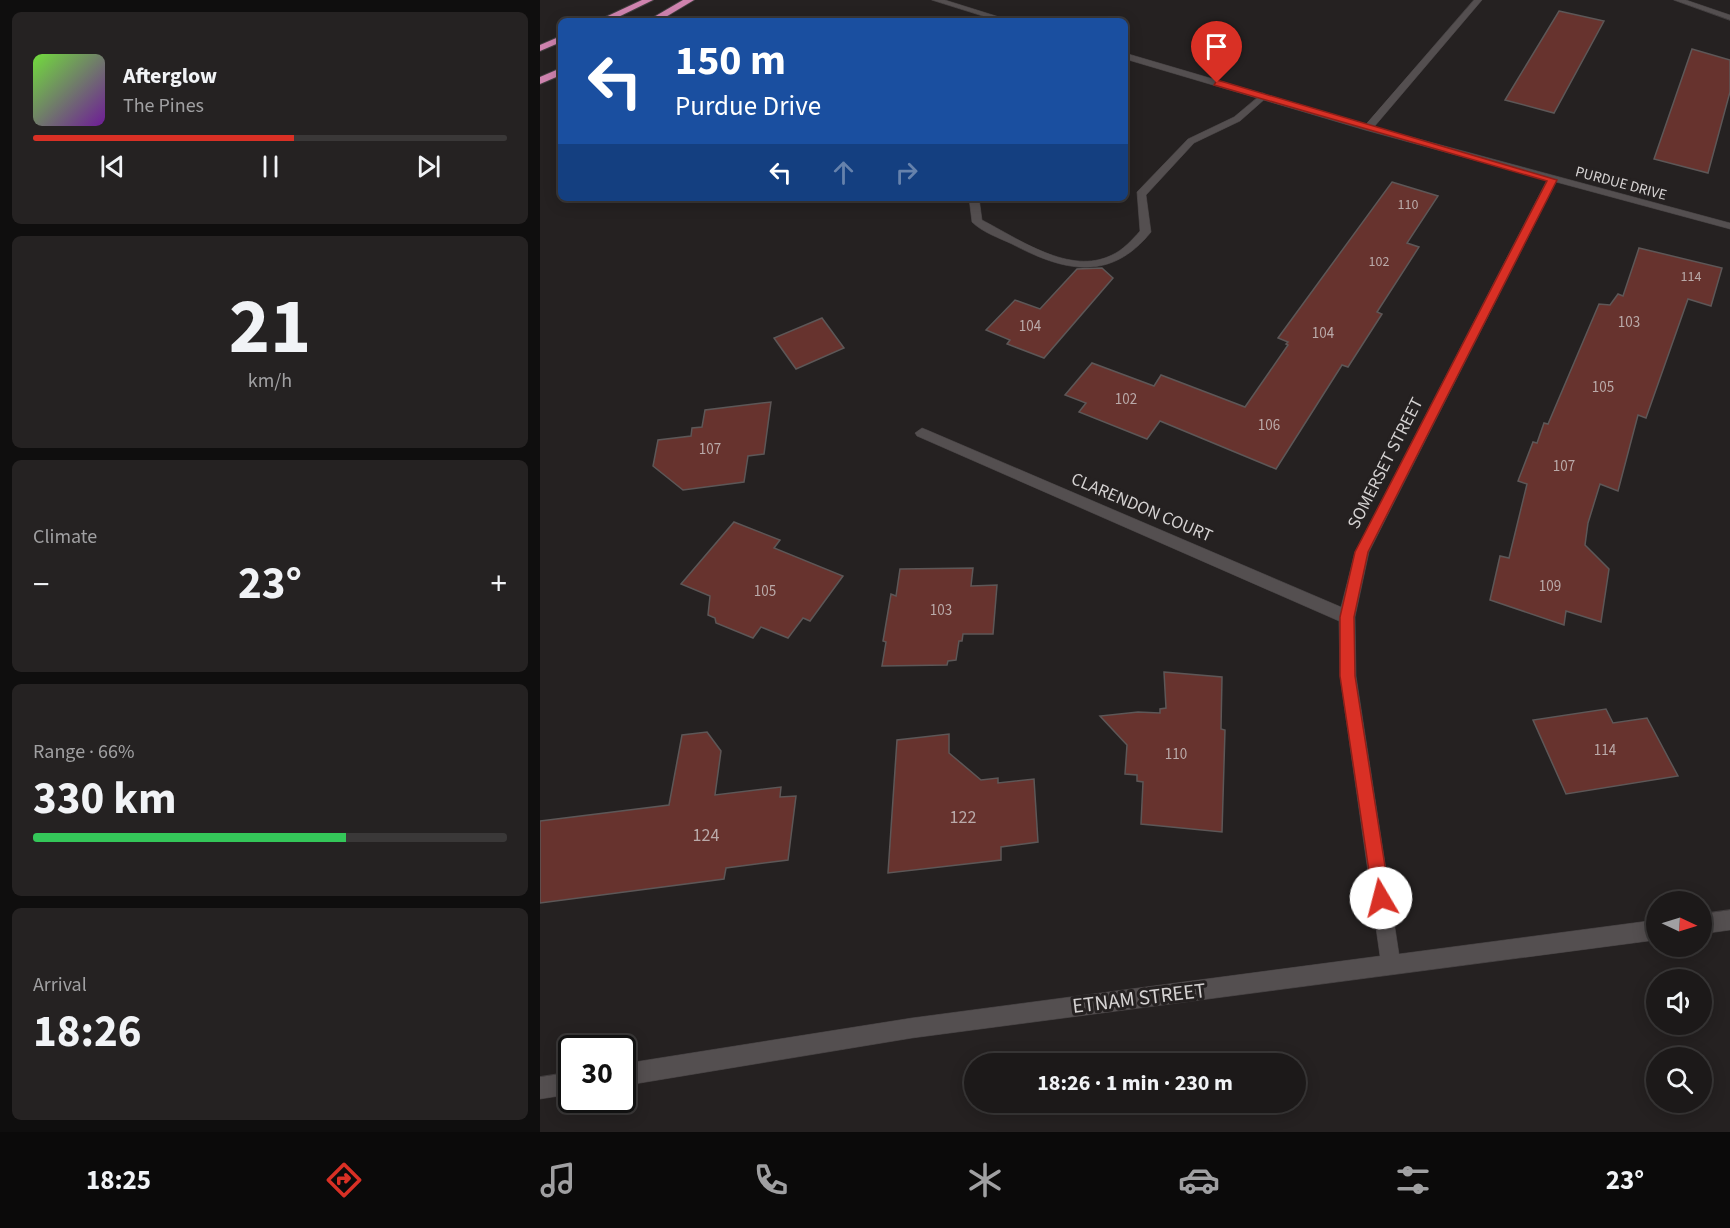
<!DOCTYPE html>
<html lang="en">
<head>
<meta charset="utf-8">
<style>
	body { margin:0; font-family:"Source Sans 3",sans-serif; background:#252222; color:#f1f3f6; height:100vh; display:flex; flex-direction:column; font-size:22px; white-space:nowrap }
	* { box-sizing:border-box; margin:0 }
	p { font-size:20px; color:#a0a0a2 }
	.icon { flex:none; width:33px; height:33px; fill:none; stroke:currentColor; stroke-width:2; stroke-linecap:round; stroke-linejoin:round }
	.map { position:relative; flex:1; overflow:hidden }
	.panel { display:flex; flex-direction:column; gap:12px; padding:12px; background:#0f0e0e; width:540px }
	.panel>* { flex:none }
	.banner { position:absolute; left:18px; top:18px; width:570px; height:183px; border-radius:9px; box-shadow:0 3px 15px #0003,0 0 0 2px #3a3838; background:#1a4fa0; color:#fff; overflow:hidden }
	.needle { width:39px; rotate:94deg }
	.tools { position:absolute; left:1106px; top:891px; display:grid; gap:12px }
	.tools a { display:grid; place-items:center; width:66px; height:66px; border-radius:50%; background:#1c1919; box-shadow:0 3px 15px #0003,0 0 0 2px #3a3838; font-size:30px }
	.speed { position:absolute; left:18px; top:1035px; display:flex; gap:12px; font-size:30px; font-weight:700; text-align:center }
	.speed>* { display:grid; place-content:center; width:78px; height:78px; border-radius:50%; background:#1c1919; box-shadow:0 3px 15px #0003,0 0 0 2px #3a3838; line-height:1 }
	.speed .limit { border:3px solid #111; border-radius:9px; background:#fff; color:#111 }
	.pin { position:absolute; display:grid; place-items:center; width:51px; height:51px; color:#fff; margin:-62px -26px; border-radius:50% 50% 50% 0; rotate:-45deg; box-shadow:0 0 6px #0007 }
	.pin .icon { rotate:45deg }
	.me { position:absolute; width:66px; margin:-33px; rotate:352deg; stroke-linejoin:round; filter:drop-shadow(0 0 4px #0008) }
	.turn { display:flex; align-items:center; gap:21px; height:126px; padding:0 18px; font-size:27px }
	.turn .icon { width:78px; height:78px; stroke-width:2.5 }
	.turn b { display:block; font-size:42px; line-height:51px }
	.lanes { display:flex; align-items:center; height:57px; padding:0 18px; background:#0003; justify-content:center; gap:30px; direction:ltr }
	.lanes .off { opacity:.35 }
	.big { font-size:45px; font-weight:700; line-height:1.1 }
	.panel .tile { flex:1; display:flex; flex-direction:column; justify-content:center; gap:9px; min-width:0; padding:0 21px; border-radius:9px; background:#252222 }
	.panel .dial { align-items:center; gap:0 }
	.dial b { font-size:78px; line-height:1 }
	.song { display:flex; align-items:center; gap:18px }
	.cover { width:72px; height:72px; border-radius:9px; background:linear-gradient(135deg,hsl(100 70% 55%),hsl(280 70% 35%)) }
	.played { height:6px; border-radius:3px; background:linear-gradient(90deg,#d93025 55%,#3a3838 55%) }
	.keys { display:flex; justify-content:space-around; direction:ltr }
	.heat { display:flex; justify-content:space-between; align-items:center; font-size:33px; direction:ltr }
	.charge { height:9px; border-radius:4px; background:linear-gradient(90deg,#34c759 66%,#3a3838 0) }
	.trip { position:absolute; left:424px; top:1053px; width:342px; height:60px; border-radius:30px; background:#1c1919; box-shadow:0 3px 15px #0003,0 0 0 2px #3a3838; font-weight:700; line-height:60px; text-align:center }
	.tab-bar { display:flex; height:96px; justify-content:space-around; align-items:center; background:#0b0a0a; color:#a0a0a2 }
	.tab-bar .icon { width:42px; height:42px }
	.tab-bar .current { color:#d93025 }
	.tab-bar b { font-size:27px; color:#f1f3f6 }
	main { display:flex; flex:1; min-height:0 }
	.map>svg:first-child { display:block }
	.building { fill:#67332e; stroke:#5d5757; stroke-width:1.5 }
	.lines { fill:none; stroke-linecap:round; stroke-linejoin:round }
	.service-casing { stroke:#423e3f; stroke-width:1 }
	.minor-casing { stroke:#423e3f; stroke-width:1 }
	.trunk-casing { stroke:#423e3f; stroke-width:2 }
	.service { fill:#544f50; fill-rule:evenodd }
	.minor { fill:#544f50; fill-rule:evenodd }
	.trunk { fill:#cf83af; fill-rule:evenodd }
	.route { fill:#d93025; stroke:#8d1f18; stroke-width:1.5 }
	.labels { text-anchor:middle; stroke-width:6; stroke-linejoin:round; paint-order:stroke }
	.far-number-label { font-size:14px; fill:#baaaa9 }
	.far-street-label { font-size:15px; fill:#d5d2d2; stroke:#252121 }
	.number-label { font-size:15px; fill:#baaaa9 }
	.street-label { font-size:18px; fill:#d5d2d2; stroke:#252121 }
	.near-number-label { font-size:18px; fill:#baaaa9 }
	.near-street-label { font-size:21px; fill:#d5d2d2; stroke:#252121 }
</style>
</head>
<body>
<main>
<section class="panel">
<div class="tile">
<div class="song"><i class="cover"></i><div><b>Afterglow</b><p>The Pines</p></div></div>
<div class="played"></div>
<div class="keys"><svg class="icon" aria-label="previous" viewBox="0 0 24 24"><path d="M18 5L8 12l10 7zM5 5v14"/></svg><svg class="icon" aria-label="pause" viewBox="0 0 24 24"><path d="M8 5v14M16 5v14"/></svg><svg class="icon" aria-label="next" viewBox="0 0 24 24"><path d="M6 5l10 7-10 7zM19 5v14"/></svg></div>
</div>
<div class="tile dial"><b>21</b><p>km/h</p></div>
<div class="tile"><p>Climate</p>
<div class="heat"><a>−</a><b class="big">23°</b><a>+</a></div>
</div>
<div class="tile"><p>Range · 66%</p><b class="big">330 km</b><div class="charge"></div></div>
<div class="tile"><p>Arrival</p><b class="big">18:26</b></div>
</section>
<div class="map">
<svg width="1190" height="1132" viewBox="0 0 1190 1132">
	<rect width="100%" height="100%" fill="#252121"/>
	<!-- building -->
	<g class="building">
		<path d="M 1019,11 L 1064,21 L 1014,113 L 965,100 Z"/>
		<path d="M 1152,49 L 1190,60 L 1190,92 L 1168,173 L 1114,159 Z"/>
		<path d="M 852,182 L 898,196 L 867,243 L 879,247 L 837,312 L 842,314 L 808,367 L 802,365 L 736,469 L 620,421 L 607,439 L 539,412 L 546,403 L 525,395 L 552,363 L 614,386 L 621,375 L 705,407 L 748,345 L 746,344 L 748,342 L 738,338 Z"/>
		<path d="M 1099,248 L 1182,268 L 1171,306 L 1148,299 L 1106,418 L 1098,415 L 1078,491 L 1060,484 L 1048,523 L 1045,545 L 1069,569 L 1061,622 L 1026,611 L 1024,625 L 950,600 L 960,556 L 969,558 L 987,484 L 978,481 L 993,442 L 997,443 L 1004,423 L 1008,424 L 1059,304 L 1070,305 L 1078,294 L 1083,296 Z"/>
		<path d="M 562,268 L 573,278 L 504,358 L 467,344 L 470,340 L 446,330 L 475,300 L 500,309 L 537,269 Z"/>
		<path d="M 282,318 L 304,348 L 256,369 L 234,338 Z"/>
		<path d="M 231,402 L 224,454 L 208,456 L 204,482 L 143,490 L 113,466 L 118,440 L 151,436 L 152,428 L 162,427 L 165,410 Z"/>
		<path d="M 194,522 L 240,540 L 234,548 L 303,576 L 270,621 L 263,618 L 248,638 L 221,627 L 213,638 L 176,623 L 175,618 L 168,615 L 170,596 L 141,584 Z"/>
		<path d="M 433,568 L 431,586 L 457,585 L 453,634 L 423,634 L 422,641 L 419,641 L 416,660 L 408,661 L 407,665 L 342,666 L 346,642 L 343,641 L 351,594 L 356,596 L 360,569 Z"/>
		<path d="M 624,672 L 682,677 L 681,729 L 685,730 L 682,832 L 601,824 L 603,782 L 597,781 L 597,775 L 585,774 L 587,745 L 560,716 L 598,712 L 620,713 L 620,709 L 626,708 Z"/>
		<path d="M 1066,709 L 1073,723 L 1107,718 L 1138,776 L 1026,794 L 993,720 Z"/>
		<path d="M 167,732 L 181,751 L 175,795 L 241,787 L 240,797 L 256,796 L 248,860 L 186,868 L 184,879 L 0,903 L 0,821 L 129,805 L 142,735 Z"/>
		<path d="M 409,734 L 409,753 L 441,780 L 458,778 L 458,783 L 494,779 L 498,842 L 461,847 L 461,860 L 348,873 L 357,740 Z"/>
	</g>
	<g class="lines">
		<defs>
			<path id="service" d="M 723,93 L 728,96 L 726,98 L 700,121 L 654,143 L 606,195 L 611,232 C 570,283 523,271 472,244 C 459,238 442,232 432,222 L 429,198 L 439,198 L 442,220 C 479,239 530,276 572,255 C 583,250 592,240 600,231 L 597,192 L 648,139 L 694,117 Z"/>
			<g id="minor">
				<path d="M 392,0 L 405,0 L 472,21 L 459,21 Z"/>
				<path d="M 934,0 L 942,0 L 834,127 L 1190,223 L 1190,229 L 1016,182 L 829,552 L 815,617 L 816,676 L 859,954 L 1116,920 L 1116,940 L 372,1038 L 82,1086 L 82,1064 L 372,1018 L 840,956 L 800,676 L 799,621 L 377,436 L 375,433 L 382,428 L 387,430 L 801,607 L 815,552 L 1007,180 L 825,130 L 585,59 L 585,53 L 826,124 Z"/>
				<path d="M 1134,0 L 1146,0 L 1190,15 L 1190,20 Z"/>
				<path d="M 1190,910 L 1190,930 L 1161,934 L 1161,914 Z"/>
				<path d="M 32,1072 L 32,1094 L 0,1099 L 0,1077 Z"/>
			</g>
			<g id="trunk">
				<path d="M 102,0 L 113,0 L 70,21 L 57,21 Z"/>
				<path d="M 143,0 L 154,0 L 119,21 L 107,21 Z"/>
				<path d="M 21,36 L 21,42 L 0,51 L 0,45 Z"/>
				<path d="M 21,68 L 21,75 L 0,84 L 0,77 Z"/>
			</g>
		</defs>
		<!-- service casing -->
		<use href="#service" class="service-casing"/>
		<!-- minor casing -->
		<use href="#minor" class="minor-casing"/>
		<!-- trunk casing -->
		<use href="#trunk" class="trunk-casing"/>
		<!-- service -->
		<use href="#service" class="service"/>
		<!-- minor -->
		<use href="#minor" class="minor"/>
		<!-- trunk -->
		<use href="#trunk" class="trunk"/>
	</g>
	<!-- route -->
	<path class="route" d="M 677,80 L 1017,180 L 828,552 L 814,617 L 815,676 L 850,898 L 847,904 L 841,907 L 835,904 L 833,898 L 800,676 L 800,617 L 815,552 L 1007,181 L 674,85 Z"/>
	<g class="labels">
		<!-- far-number labels -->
		<g class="far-number-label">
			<text x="868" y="209">110</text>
			<text x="839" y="266">102</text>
			<text x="1151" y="281">114</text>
		</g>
		<!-- far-street labels -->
		<g class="far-street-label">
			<text transform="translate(1081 183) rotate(15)" y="5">PURDUE DRIVE</text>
		</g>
		<!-- number labels -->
		<g class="number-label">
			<text x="1089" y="327">103</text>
			<text x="490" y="331">104</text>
			<text x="783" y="338">104</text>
			<text x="1063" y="392">105</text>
			<text x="586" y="404">102</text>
			<text x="729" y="430">106</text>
			<text x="170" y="454">107</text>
			<text x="1024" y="471">107</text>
			<text x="1010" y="591">109</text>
			<text x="225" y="596">105</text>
			<text x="401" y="615">103</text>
			<text x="1065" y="755">114</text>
			<text x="636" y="759">110</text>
		</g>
		<!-- street labels -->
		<g class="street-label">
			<text transform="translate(845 463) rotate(-63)" y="6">SOMERSET STREET</text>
			<text transform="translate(602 507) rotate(23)" y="6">CLARENDON COURT</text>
		</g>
		<!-- near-number labels -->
		<g class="near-number-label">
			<text x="423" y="823">122</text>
			<text x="166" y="841">124</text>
		</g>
		<!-- near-street labels -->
		<g class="near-street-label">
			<text transform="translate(599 998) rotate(-7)" y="7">ETNAM STREET</text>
		</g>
	</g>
</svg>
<div class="tools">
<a><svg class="needle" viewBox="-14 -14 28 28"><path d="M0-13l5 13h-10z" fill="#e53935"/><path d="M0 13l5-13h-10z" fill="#a0a0a2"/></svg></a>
<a><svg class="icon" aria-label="sound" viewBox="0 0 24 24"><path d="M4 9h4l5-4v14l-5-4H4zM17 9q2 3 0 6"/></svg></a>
<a><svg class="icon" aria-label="search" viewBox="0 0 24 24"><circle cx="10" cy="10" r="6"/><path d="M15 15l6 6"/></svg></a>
</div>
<div class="speed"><div class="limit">30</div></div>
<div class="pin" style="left:677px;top:83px;background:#d93025"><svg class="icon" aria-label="arrive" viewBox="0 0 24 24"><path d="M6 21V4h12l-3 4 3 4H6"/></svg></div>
<svg class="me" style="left:841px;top:898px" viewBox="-20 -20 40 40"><circle r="19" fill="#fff"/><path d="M0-13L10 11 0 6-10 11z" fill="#d93025"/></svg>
<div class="trip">18:26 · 1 min · 230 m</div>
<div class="banner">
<div class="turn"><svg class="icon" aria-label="left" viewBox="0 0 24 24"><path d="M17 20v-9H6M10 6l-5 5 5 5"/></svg><div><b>150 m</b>Purdue Drive</div></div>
<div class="lanes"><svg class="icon" aria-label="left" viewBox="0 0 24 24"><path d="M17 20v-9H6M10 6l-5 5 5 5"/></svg><svg class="icon off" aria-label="ahead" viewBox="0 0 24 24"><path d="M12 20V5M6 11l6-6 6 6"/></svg><svg class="icon off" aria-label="right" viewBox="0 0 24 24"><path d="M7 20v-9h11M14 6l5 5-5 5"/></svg></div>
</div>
</div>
</main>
<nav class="tab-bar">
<b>18:25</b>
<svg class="icon current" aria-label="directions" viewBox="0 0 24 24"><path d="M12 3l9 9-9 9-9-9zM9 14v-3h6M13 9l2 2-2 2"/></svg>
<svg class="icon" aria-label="music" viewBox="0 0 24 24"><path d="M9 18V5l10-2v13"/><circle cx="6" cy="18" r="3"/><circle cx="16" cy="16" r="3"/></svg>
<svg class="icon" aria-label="phone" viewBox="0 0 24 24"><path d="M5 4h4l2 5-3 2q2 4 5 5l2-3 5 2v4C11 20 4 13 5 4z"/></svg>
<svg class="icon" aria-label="climate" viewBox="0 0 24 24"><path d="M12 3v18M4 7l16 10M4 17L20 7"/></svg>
<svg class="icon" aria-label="car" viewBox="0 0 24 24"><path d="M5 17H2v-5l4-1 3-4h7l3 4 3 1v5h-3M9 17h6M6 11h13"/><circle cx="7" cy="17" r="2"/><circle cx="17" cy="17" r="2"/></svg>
<svg class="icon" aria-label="filters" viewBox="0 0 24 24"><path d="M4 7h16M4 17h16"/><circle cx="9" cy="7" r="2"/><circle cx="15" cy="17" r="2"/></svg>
<b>23°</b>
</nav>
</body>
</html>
